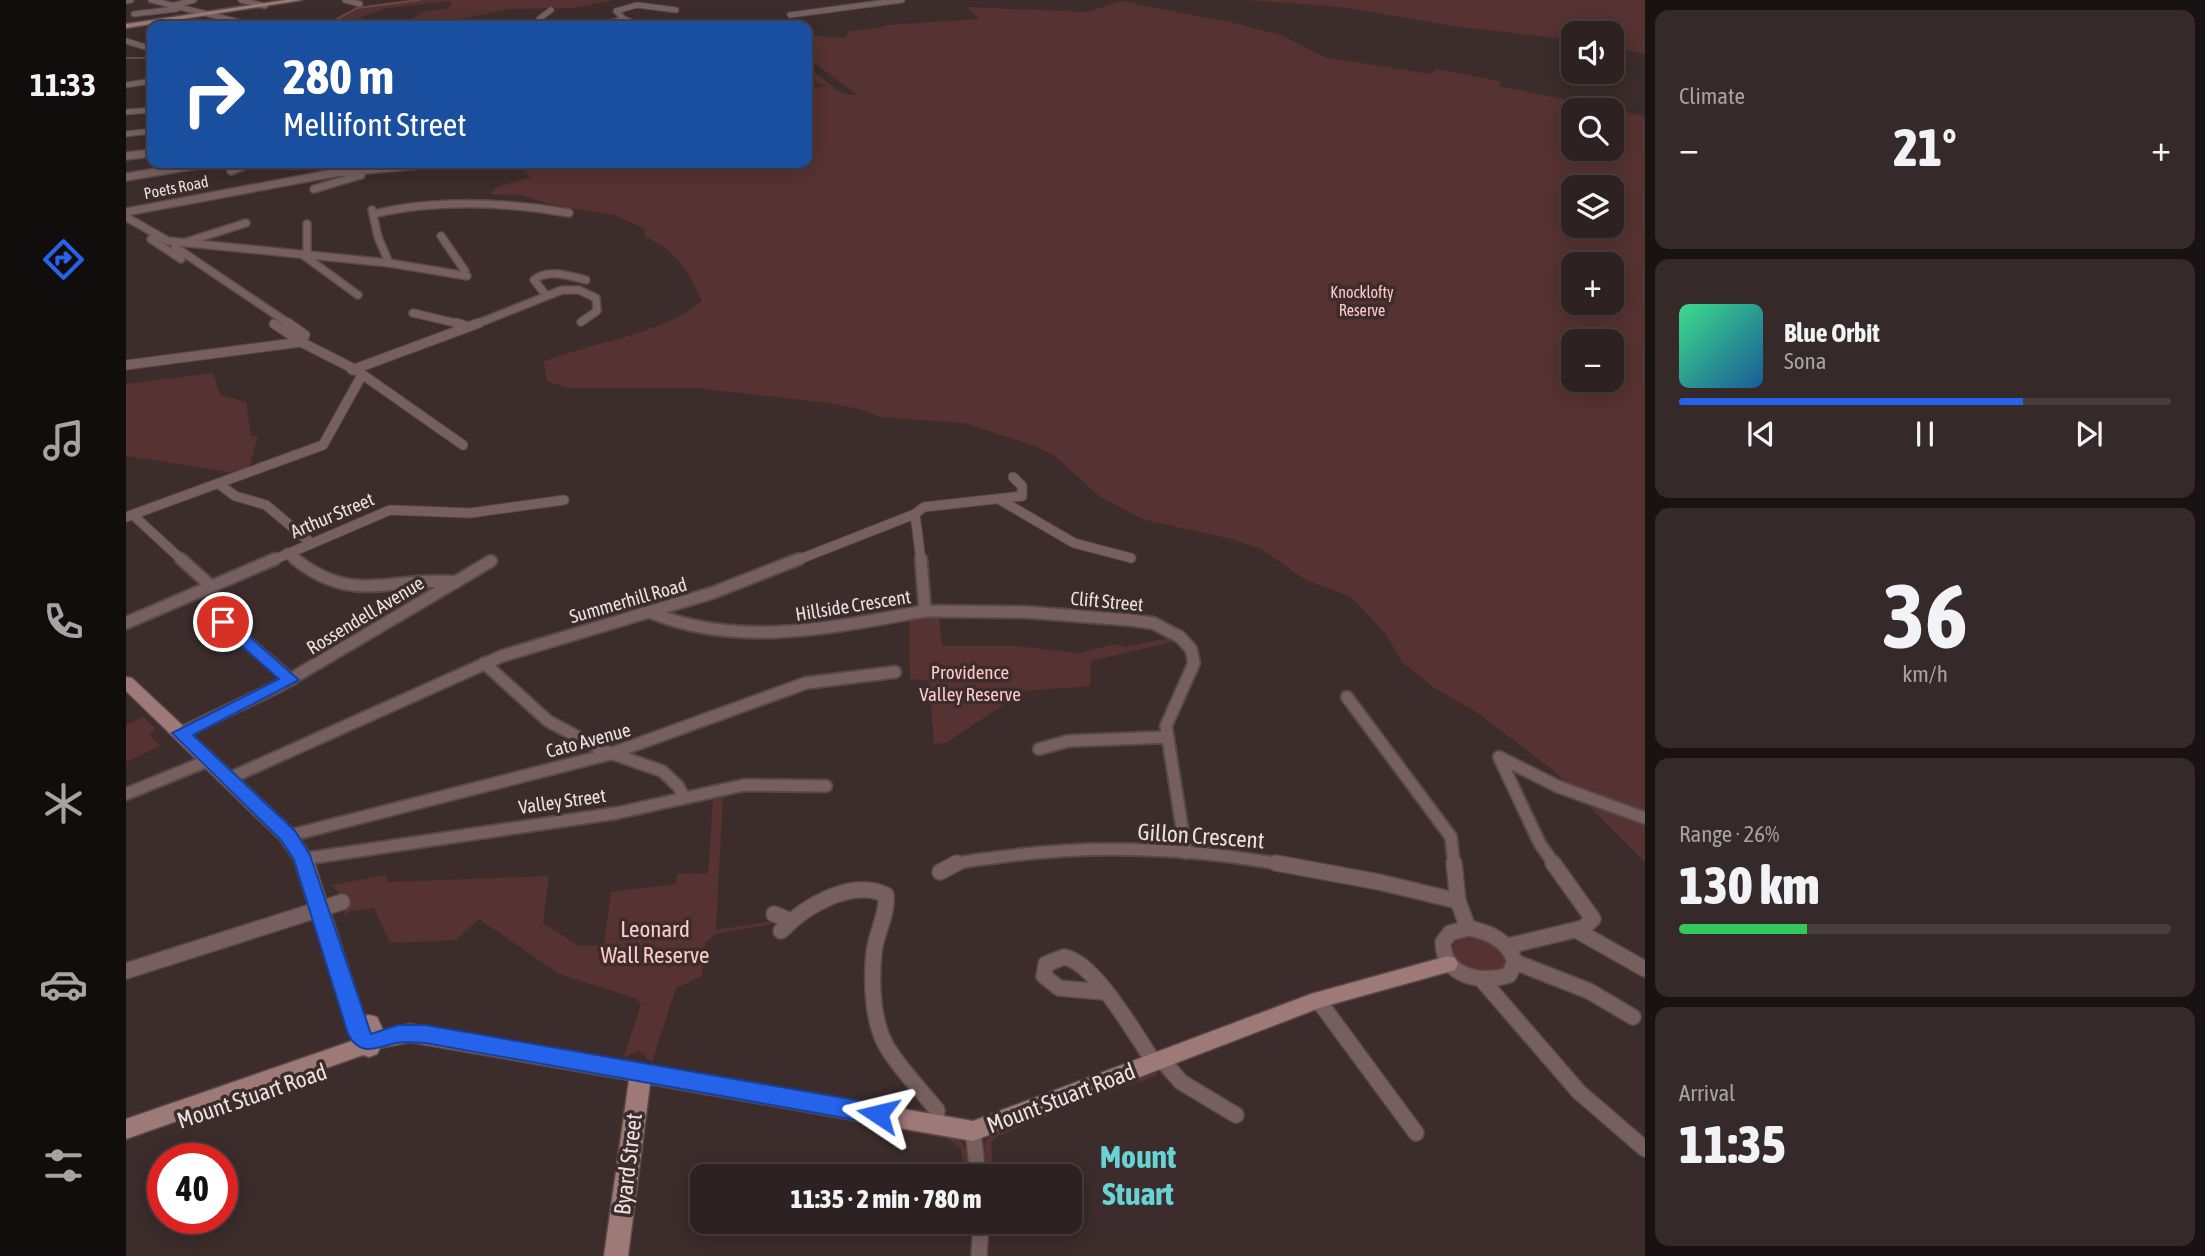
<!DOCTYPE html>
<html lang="en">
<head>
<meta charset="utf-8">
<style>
	body { margin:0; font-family:"Asap Condensed",sans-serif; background:#35292a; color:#f1f3f6; height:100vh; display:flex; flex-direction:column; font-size:26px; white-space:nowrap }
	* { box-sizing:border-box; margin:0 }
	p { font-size:23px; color:#a7a3a5 }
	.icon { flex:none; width:38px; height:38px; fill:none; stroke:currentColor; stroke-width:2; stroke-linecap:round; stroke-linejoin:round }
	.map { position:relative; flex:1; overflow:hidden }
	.drawer { display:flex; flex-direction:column; gap:10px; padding:10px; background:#191212; width:560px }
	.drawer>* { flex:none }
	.guide { position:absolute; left:21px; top:21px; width:665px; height:147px; border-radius:14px; box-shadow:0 4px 18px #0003,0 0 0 2px #483e3f; background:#1a4fa0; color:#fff; overflow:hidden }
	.fabs { position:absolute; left:1435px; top:21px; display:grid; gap:14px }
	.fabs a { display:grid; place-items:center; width:63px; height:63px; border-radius:14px; background:#2d2121; box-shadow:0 4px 18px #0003,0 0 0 2px #483e3f; font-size:35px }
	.speed { position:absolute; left:21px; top:1143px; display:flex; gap:14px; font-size:35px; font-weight:700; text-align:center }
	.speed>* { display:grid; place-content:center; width:91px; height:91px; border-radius:50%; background:#2d2121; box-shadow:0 4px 18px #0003,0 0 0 2px #483e3f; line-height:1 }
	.speed .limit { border:10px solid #d22; background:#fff; color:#111 }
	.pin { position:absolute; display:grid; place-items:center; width:60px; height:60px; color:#fff; margin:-30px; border:4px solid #fff; border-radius:50%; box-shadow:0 2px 7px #0007 }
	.me { position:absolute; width:77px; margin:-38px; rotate:280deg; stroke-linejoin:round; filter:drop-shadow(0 0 5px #0008) }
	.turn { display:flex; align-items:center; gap:24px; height:147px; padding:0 21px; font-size:32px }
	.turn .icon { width:91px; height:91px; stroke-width:2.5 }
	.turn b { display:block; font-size:49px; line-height:60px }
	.big { font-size:52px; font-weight:800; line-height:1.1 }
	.drawer .widget { flex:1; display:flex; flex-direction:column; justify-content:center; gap:10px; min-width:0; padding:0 24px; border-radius:14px; background:#35292a }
	.drawer .dial { align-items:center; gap:0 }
	.dial b { font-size:91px; line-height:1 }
	.song { display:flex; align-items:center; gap:21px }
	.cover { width:84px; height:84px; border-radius:10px; background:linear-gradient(135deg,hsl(150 70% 55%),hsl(210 70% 35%)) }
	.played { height:7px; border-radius:4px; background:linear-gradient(90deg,#2563eb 70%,#483e3f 70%) }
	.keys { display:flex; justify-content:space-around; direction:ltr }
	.heat { display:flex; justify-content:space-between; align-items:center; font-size:38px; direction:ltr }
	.charge { height:10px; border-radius:5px; background:linear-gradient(90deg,#34c759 26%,#483e3f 0) }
	.trip { position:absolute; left:564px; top:1164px; width:392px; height:70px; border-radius:14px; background:#2d2121; box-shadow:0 4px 18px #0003,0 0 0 2px #483e3f; font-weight:800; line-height:70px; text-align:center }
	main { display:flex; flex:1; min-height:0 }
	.dock { display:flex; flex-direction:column; width:126px; justify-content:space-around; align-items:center; background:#120d0d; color:#a7a3a5 }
	.dock .icon { width:49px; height:49px }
	.dock .current { color:#2563eb }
	.dock b { font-size:32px; color:#f1f3f6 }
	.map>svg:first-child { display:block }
	.green { fill:#563232; fill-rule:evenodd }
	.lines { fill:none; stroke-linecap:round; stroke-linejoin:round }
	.stream { stroke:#69484b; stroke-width:2 }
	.street-far4-casing { stroke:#584949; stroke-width:7 }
	.street-far3-casing { stroke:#584949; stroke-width:10 }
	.street-far2-casing { stroke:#584949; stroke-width:11 }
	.street-far1-casing { stroke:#584949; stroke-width:15 }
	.street-casing { stroke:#584949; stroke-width:18 }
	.secondary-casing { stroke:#584949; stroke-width:3 }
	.street-far4 { stroke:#775f5f; stroke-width:5 }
	.street-far3 { stroke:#775f5f; stroke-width:7 }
	.street-far2 { stroke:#775f5f; stroke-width:9 }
	.street-far1 { stroke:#775f5f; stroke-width:11 }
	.street { stroke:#775f5f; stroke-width:15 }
	.secondary { fill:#9d7978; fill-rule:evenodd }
	.route { fill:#2563eb; stroke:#184099; stroke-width:2 }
	.labels { text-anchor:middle; stroke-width:7; stroke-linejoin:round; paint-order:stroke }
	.far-street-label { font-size:16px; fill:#ebe1e0; stroke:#3c2c2c }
	.far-park-label { font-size:16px; fill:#fdcac9; stroke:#3c2c2c }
	.street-label { font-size:19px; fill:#ebe1e0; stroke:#3c2c2c }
	.park-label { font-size:19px; fill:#fdcac9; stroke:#3c2c2c }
	.near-street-label { font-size:23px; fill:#ebe1e0; stroke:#3c2c2c }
	.near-park-label { font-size:23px; fill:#fdcac9; stroke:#3c2c2c }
	.near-district-label { font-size:32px; font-weight:bold; fill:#67d3d4; stroke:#3c2c2c }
</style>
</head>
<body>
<main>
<nav class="dock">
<b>11:33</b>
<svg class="icon current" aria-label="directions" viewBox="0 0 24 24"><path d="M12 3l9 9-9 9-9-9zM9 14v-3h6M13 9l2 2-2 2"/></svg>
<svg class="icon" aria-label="music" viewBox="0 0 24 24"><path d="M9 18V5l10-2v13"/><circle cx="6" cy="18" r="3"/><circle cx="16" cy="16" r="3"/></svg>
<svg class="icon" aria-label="phone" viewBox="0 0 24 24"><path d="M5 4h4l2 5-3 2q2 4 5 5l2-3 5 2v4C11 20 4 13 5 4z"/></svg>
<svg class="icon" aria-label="climate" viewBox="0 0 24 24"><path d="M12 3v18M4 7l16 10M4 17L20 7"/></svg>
<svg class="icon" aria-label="car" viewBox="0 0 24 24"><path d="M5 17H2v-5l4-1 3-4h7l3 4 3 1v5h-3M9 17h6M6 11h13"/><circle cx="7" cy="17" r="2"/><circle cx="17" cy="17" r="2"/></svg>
<svg class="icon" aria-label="filters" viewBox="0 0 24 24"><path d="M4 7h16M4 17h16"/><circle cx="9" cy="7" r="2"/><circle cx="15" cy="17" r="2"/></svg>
</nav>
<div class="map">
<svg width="1519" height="1256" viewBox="0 0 1519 1256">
	<rect width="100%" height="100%" fill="#3c2c2c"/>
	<!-- green -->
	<g class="green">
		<path d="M 293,0 L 488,0 L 447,8 L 384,9 L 335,19 L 333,23 L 343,26 L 275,26 L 298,11 L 321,9 L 326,3 L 323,1 L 261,8 L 214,25 L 199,26 C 223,3 261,3 293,0 Z"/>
		<path d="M 1119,0 L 1519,0 L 1519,54 L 1486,47 L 1486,33 L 1447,33 L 1447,40 L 1326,26 L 1214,7 Z"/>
		<path d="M 995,1 L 1108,23 L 1155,35 L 1198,57 L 1304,74 L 1310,69 L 1374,81 L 1373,86 L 1519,116 L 1519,862 L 1427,770 L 1353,714 L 1307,687 L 1276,662 L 1259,633 L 1225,597 L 1180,580 L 1135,549 L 1105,539 L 1019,520 L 974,497 L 930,457 L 909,446 L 838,423 L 754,417 L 733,409 L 702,403 L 571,388 L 442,388 L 421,381 L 417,362 C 461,343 544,333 576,300 C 558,266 553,253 518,236 L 519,229 L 488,215 L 425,205 L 396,195 L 364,194 L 370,187 L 405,177 L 396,172 L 434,163 L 681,163 L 681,89 L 702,86 L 681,79 L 681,67 L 717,94 L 731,95 L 681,57 L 681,35 L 718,38 L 724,31 L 754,28 L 760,25 L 854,19 L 840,7 L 961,12 ZM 1447,110 L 1486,110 L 1486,149 L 1447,149 ZM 1447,187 L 1486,187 L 1486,226 L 1447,226 ZM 1447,264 L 1486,264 L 1486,303 L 1447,303 ZM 1447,341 L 1486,341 L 1486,380 L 1447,380 Z"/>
		<path d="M 87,373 L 94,395 L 120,402 L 125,436 L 132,436 L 123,468 L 109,473 L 0,456 L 0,384 Z"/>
		<path d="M 813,616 L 816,646 L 889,646 L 953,653 L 989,644 L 1001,647 L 1043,638 L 1046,642 L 965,661 L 964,686 L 899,691 L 820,743 L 808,744 L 803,681 L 784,679 L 783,617 Z"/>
		<path d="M 17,717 L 30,729 L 23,735 L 34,746 L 0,762 L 0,725 Z"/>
		<path d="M 597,796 L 590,930 L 645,921 L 647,924 L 590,934 L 579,943 L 576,976 L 550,988 L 526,1062 L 513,1051 L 498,1057 L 515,1004 L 509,998 L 433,974 L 353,919 L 330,940 L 264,943 L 248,908 L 224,911 L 218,916 L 216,896 L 205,885 L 261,875 L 261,882 L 423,876 L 417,923 L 453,946 L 478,945 L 485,892 L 550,884 L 551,874 L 582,873 L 587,799 Z"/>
		<path d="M 1344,936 C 1359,937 1375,945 1380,961 L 1375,971 C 1356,973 1324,973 1327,945 L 1331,940 Z"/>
		<path d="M 1027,1072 L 1033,1075 L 951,1103 L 870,1137 L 865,1143 L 868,1176 L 861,1176 L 858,1144 L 865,1133 Z"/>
		<path d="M 542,1084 L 832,1138 L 844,1154 L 846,1176 L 838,1176 L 835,1149 L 823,1139 L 540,1088 Z"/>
	</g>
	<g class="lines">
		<!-- stream -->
		<g class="stream">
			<path d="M 199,26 L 231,8 L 293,0"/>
			<path d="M 0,58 L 26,58"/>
		</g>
		<defs>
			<g id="street-far4">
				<path d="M 25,0 L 130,26"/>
				<path d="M 115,0 L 139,6"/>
				<path d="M 219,0 L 234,4"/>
				<path d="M 0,1 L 5,0"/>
				<path d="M 49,5 L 68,0"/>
				<path d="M 8,14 L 51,9"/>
				<path d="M 664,15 L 776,0"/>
				<path d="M 498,19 L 519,26"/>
				<path d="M 420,26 L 413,23 L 413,19 L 425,10"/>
				<path d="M 471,26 L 498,19 L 490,11 L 511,5 L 550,10"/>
				<path d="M 0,41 L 26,49"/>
				<path d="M 0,85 L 26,81"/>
				<path d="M 0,112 L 26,110"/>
				<path d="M 0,134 L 26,131"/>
			</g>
			<g id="street-far3">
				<path d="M 0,156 L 26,153"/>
				<path d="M 353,163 L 434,165"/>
				<path d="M 105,171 L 125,163"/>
				<path d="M 0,177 L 84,163"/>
				<path d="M 188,189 L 235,175"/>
				<path d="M 246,210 L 252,237 L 263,263"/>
				<path d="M 0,212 L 208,173 L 314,163"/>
				<path d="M 248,214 C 308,199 382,202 443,213"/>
				<path d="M 0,217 L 42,241 L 263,263 L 341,276"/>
				<path d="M 181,224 L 181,256"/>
				<path d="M 315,236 L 339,271 L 337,275"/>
				<path d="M 25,239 L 55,259"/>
				<path d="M 57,243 L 120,223"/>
				<path d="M 49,247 L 165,325"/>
				<path d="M 177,255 L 232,295"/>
				<path d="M 420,295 L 408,280 C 422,268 444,276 460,280"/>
				<path d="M 287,313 L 338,325"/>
				<path d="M 348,325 L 436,290 L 453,290 L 470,298 L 471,311 L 455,322"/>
			</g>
			<g id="street-far2">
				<path d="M 162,323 L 179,335 L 175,342 L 230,370 L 337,445"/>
				<path d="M 330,323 L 341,326"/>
				<path d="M 148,324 L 168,337 L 177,338"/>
				<path d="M 0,365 L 175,342"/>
				<path d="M 226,370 L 353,323"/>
				<path d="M 93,484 L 109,496 L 140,505 L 185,543"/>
				<path d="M 876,501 L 948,543 L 1005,558"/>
				<path d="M 789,514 L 795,561"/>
				<path d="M 7,515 L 57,561"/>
				<path d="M 0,517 L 197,445 L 236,375"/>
				<path d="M 161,553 L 171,561"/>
				<path d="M 145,561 L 264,510 L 344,513 L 438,500"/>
				<path d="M 669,561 L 789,514 L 798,507 L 896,496 L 896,486 L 887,477"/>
			</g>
			<g id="street-far1">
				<path d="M 55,559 L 85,586"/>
				<path d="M 169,559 C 228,606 264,576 330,582"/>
				<path d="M 799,611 L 898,612 L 1004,620 L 1027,623 L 1054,637 L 1065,649 L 1068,663 L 1040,726 L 1060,853"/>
				<path d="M 524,612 C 612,649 709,627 799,611 L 795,559"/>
				<path d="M 97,622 L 165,680"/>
				<path d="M 0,623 L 149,559"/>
				<path d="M 358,663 L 422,721 L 476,750 L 536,771 L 552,786 L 558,797"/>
				<path d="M 1221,697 L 1325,837 L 1328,865"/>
				<path d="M 55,733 L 153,686 L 365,561"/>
				<path d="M 913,749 L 942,741 L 1042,737"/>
				<path d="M 104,778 L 376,656 L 586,593 L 673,559"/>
				<path d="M 0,794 L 84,760"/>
				<path d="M 162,836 L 484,754 L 680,683 L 769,672"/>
				<path d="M 177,859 L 491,813 L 618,785 L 700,786"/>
				<path d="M 826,865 C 841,860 858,859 874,857 C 966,844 1067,848 1159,865"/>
				<path d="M 1429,865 L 1414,844 L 1373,757 L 1433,787 L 1519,818"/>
			</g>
			<g id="street">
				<path d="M 1150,863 L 1253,882 L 1332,901"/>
				<path d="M 1328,863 L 1332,901 L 1342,928"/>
				<path d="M 814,872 L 831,863"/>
				<path d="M 648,914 L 663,920"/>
				<path d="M 1342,928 C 1363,932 1382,940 1389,962 L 1383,975 C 1356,984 1317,977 1317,942 L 1324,933 Z"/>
				<path d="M 1450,930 L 1519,969"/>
				<path d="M 655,931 C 679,906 726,878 760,895 C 762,914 750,933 748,952 C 745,981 746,1022 761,1047 C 774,1069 795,1090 811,1110 L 810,1126"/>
				<path d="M 1382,946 L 1457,928 L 1467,919 L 1427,863"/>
				<path d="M 1389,962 L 1463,991 L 1507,1017"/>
				<path d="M 0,971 L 216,902"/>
				<path d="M 1357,981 L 1453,1092 L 1519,1149"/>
				<path d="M 977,992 L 933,988 L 918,976 L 920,964 L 938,957 C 969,962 1010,1036 1028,1062"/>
				<path d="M 1192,1000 L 1290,1133"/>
				<path d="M 1036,1060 L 1055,1082 L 1110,1115"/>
				<path d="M 847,1131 L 852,1176"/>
				<path d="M 853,1256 L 855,1222"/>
			</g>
			<g id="secondary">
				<path d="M 159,0 L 176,0 L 0,28 L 0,24 Z"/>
				<path d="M 0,677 L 6,678 L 169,831 L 187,859 L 238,1016 L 243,1015 L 251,1017 L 257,1030 L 284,1024 L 847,1121 L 1185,994 L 1322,956 L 1329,958 L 1332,964 L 1329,970 L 1322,972 L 1196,1007 L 847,1141 L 524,1084 L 502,1256 L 478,1256 L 503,1080 L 284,1042 L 254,1048 L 251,1054 L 243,1057 L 237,1055 L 0,1139 L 0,1119 L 226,1041 L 168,860 L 155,841 L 0,691 Z"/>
			</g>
		</defs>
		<!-- street-far4 casing -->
		<use href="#street-far4" class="street-far4-casing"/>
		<!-- street-far3 casing -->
		<use href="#street-far3" class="street-far3-casing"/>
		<!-- street-far2 casing -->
		<use href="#street-far2" class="street-far2-casing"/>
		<!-- street-far1 casing -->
		<use href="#street-far1" class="street-far1-casing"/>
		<!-- street casing -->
		<use href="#street" class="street-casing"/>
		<!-- secondary casing -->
		<use href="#secondary" class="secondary-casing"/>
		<!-- street-far4 -->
		<use href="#street-far4" class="street-far4"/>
		<!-- street-far3 -->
		<use href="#street-far3" class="street-far3"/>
		<!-- street-far2 -->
		<use href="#street-far2" class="street-far2"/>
		<!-- street-far1 -->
		<use href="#street-far1" class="street-far1"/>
		<!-- street -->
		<use href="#street" class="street"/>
		<!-- secondary -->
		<use href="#secondary" class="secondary"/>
	</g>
	<!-- route -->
	<path class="route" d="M 97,617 L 103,619 L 173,680 L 67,735 L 169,831 L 184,855 L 245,1034 L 272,1025 L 299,1025 L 752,1104 L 760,1107 L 763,1114 L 760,1121 L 752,1124 L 299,1043 C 289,1043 279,1041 270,1043 C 249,1048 234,1057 222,1034 L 168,860 L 155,840 L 46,733 L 153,679 L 92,625 L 89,622 Z"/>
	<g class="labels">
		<!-- far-street labels -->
		<g class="far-street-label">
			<text transform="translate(50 187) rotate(-11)" y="6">Poets Road</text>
		</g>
		<!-- far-park labels -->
		<g class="far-park-label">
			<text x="1236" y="298">Knocklofty<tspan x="1236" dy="18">Reserve</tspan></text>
		</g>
		<!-- street labels -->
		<g class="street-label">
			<text transform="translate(206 515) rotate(-23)" y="7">Arthur Street</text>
			<text transform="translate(502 600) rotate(-16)" y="7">Summerhill Road</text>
			<text transform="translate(981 601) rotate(5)" y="7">Clift Street</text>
			<text transform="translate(727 605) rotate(-9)" y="7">Hillside Crescent</text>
			<text transform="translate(239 615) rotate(-31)" y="7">Rossendell Avenue</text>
			<text transform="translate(462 740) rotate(-15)" y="7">Cato Avenue</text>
			<text transform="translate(436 801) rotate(-8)" y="7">Valley Street</text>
		</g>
		<!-- park labels -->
		<g class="park-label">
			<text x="844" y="679">Providence<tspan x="844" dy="22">Valley Reserve</tspan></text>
		</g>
		<!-- near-street labels -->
		<g class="near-street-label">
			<text transform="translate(1075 836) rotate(4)" y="8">Gillon Crescent</text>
			<text transform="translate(126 1096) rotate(-19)" y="8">Mount Stuart Road</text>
			<text transform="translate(935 1098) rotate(-21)" y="8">Mount Stuart Road</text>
			<text transform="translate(502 1164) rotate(-83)" y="8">Byard Street</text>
		</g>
		<!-- near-park labels -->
		<g class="near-park-label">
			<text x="529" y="937">Leonard<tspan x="529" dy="26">Wall Reserve</tspan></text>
		</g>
		<!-- near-district labels -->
		<g class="near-district-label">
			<text x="1012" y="1168">Mount<tspan x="1012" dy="37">Stuart</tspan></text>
		</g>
	</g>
</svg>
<div class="fabs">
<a><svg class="icon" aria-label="sound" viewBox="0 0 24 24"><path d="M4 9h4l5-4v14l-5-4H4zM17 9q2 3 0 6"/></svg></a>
<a><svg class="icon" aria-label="search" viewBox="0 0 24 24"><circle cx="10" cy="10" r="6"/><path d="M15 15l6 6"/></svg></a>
<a><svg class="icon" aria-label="layers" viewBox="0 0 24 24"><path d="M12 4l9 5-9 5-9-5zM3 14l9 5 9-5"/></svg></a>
<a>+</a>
<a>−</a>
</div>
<div class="speed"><div class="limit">40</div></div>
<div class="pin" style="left:97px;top:622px;background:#d93025"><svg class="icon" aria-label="arrive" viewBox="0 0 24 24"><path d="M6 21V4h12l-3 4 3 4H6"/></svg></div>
<svg class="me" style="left:752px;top:1114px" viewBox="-20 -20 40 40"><path d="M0-17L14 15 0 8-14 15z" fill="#2563eb" stroke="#fff" stroke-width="4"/></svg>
<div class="trip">11:35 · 2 min · 780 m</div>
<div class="guide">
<div class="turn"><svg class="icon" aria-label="right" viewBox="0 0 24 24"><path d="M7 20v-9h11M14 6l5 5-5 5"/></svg><div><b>280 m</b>Mellifont Street</div></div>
</div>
</div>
<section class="drawer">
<div class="widget"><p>Climate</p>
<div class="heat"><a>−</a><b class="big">21°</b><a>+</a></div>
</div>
<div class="widget">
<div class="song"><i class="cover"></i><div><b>Blue Orbit</b><p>Sona</p></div></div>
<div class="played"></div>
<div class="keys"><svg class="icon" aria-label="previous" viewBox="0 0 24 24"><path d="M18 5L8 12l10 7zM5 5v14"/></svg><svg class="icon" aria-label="pause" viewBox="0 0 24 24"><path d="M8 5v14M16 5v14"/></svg><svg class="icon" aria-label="next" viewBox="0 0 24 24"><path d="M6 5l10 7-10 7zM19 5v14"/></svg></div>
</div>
<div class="widget dial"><b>36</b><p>km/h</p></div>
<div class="widget"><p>Range · 26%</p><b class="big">130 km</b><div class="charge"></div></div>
<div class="widget"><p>Arrival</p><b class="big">11:35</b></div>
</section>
</main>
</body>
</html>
